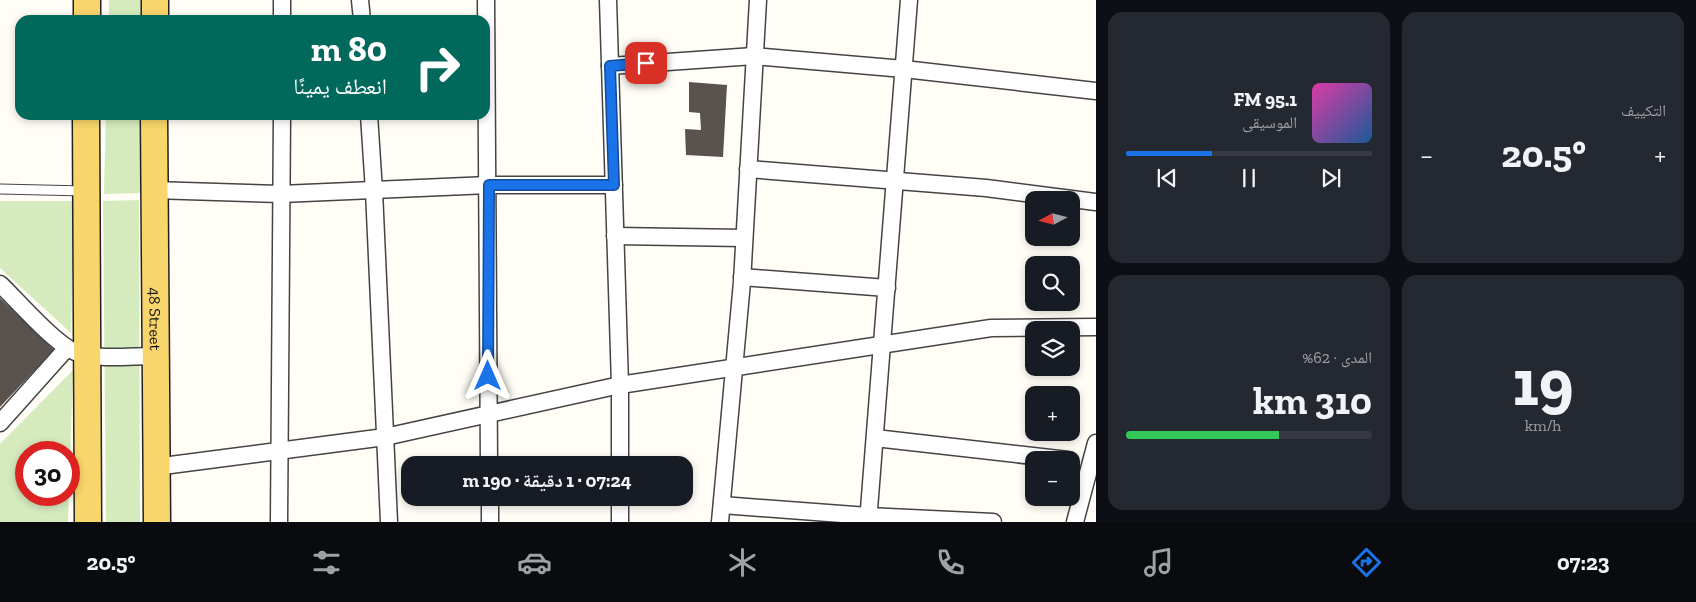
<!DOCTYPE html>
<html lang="ar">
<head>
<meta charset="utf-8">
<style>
	body { margin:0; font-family:"Zilla Slab","Noto Naskh Arabic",serif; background:#242831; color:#f1f3f6; direction:rtl; height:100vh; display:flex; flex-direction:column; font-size:19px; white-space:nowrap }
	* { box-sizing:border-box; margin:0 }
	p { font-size:16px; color:#9ea1a6 }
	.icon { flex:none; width:28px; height:28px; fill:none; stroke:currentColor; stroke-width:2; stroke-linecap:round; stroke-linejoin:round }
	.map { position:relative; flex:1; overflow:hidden; direction:ltr }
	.drawer { display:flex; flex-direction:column; gap:12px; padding:12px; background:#0d0f14; width:600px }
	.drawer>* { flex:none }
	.hud { position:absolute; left:15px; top:15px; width:475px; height:105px; border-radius:15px; box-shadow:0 2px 8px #0003; direction:rtl; background:#00695c; color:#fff; overflow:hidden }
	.needle { width:32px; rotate:263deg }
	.controls { position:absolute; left:1025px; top:191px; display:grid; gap:10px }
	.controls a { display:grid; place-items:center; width:55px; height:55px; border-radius:10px; background:#171b24; box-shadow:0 2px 8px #0003; font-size:25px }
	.speed { position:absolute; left:15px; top:441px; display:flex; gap:10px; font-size:25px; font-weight:700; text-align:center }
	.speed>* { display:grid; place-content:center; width:65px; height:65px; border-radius:50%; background:#171b24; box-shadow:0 2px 8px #0003; line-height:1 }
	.speed .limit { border:8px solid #d22; background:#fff; color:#111 }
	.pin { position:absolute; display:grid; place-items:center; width:42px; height:42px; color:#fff; margin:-21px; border-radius:10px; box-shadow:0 2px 8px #0006 }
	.me { position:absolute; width:55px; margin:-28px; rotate:0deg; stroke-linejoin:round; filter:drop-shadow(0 0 4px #0008) }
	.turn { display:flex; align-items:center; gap:18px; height:105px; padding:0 20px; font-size:22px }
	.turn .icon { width:65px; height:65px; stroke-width:2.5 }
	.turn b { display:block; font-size:35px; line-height:42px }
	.big { font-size:38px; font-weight:700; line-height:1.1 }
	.drawer .card { flex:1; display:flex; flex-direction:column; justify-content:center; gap:8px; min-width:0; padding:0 18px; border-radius:15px; background:#242831 }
	.drawer .dial { align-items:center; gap:0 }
	.dial b { font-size:65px; line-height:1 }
	.song { display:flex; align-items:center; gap:15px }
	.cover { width:60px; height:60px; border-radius:8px; background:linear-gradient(135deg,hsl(320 70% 55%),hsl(210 70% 35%)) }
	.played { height:5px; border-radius:2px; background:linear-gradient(90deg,#1a73e8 35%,#363941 35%) }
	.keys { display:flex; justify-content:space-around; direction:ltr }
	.heat { display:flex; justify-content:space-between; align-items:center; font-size:28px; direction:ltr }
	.charge { height:8px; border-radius:4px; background:linear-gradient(90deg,#34c759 62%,#363941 0) }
	.drawer .tiles { flex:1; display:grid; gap:12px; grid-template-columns:repeat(2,1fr) }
	.trip { position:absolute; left:401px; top:456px; width:292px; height:50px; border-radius:15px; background:#171b24; box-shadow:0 2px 8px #0003; font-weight:700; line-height:50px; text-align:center; direction:rtl }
	.tabs { display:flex; height:80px; justify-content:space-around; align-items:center; background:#090b0e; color:#9ea1a6 }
	.tabs .icon { width:35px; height:35px }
	.tabs .selected { color:#1a73e8 }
	.tabs b { font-size:22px; color:#f1f3f6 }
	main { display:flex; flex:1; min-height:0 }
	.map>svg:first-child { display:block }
	.green { fill:#d5ebbd }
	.building { fill:#5a524d }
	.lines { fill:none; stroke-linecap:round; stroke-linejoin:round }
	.service-casing { stroke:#444; stroke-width:11 }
	.minor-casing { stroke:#444; stroke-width:19 }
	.primary-casing { stroke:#222; stroke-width:29 }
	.service { stroke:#fff; stroke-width:9 }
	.minor { stroke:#fff; stroke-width:16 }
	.primary { stroke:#f9d66b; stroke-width:26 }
	.route-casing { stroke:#114b97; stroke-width:12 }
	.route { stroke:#1a73e8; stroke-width:9 }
	.labels { text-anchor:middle; stroke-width:5; stroke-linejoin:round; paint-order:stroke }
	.street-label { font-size:16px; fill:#111; stroke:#fff }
</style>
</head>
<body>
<main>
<section class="drawer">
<div class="tiles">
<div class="card"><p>التكييف</p>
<div class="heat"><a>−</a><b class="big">20.5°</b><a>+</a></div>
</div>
<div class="card">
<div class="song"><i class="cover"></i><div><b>95.1 FM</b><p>الموسيقى</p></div></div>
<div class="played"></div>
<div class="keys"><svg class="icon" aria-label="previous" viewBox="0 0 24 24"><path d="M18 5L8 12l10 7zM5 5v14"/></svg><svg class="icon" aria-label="pause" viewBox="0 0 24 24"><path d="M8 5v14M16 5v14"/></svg><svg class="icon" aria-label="next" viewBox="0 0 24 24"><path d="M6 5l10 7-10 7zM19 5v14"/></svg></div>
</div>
<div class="card dial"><b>19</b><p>km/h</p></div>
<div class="card"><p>المدى · 62%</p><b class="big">310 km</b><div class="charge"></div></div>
</div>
</section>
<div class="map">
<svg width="1096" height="522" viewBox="0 0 1096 522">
	<rect width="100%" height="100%" fill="#fffdf5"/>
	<!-- green -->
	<g class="green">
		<rect x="109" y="0" width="35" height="20"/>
		<path d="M 106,115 L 143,115 L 143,193 L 104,194 Z"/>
		<path d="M 139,200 L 140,522 L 106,522 L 103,201 Z"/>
		<path d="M 0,201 L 74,201 L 71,333 L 0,268 Z"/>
		<path d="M 73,370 L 69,490 L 69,452 L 26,452 L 26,495 L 69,495 L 68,522 L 0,522 L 0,444 Z"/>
	</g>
	<!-- building -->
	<g class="building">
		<path d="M 689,82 L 727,85 L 723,157 L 686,155 L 685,129 L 701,130 L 700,113 L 689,112 Z"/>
		<path d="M 0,298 L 54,350 L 0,407 Z"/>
	</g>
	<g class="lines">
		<defs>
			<path id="service" d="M 0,189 L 85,191"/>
			<g id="minor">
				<path d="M 360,0 L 362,20"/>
				<path d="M 486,0 L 489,465"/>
				<path d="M 608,0 L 620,385 L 620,465"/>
				<path d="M 282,20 L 282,0"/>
				<path d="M 610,66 L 754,56 L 904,69 L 1096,91"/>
				<path d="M 369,115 L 374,191 L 389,522"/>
				<path d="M 748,169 L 986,188 L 1096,202"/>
				<path d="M 153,190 L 281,194 L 489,185 L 614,185"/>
				<path d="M 615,236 L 744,238"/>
				<path d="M 742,277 L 887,288"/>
				<path d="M 0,284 C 17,300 57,347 78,353 C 101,360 130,356 155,356"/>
				<path d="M 0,423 L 67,348"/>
				<path d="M 875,438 L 1068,460"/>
				<path d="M 155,467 L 385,437 L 620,385 L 991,328 L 1096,327"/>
				<path d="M 490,498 L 490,522"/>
				<path d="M 722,505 L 868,516 L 993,522"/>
				<path d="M 279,522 L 282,115"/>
				<path d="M 620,522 L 620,498"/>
				<path d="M 720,522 L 742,282 L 758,0"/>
				<path d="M 868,522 L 909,0"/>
				<path d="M 1075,522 L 1096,443"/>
			</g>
			<g id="primary">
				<path d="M 87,20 L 87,0"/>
				<path d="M 155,20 L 155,0"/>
				<path d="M 86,115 L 88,522"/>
				<path id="s1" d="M 154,115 L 157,522"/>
			</g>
		</defs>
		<!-- service casing -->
		<use href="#service" class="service-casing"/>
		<!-- minor casing -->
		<use href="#minor" class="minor-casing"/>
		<!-- primary casing -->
		<use href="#primary" class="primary-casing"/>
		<!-- service -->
		<use href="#service" class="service"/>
		<!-- minor -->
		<use href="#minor" class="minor"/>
		<!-- primary -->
		<use href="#primary" class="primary"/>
	</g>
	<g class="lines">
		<defs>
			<path id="route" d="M 488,376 L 489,185 L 614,185 L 610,66 L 646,63"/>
		</defs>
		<!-- route casing -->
		<use href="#route" class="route-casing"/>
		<!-- route -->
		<use href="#route" class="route"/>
	</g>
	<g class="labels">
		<!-- street labels -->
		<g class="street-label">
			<text dy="6" stroke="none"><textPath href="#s1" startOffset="204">48 Street</textPath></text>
		</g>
	</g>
</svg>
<div class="controls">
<a><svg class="needle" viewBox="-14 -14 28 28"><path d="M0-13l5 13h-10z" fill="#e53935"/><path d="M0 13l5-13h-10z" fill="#9ea1a6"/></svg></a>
<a><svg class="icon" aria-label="search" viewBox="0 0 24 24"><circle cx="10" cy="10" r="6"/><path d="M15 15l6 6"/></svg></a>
<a><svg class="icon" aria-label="layers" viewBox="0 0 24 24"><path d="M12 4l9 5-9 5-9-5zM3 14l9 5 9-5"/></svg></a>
<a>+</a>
<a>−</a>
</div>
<div class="speed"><div class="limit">30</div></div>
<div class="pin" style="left:646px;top:63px;background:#d93025"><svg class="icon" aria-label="arrive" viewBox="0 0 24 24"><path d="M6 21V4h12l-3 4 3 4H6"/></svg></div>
<svg class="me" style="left:488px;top:376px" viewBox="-20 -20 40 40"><path d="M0-17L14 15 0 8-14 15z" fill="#1a73e8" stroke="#fff" stroke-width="4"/></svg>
<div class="trip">07:24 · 1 دقيقة · 190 m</div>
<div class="hud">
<div class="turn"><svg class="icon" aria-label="right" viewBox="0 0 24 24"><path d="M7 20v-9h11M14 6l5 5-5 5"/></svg><div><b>80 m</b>انعطف يمينًا</div></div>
</div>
</div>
</main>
<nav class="tabs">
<b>07:23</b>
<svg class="icon selected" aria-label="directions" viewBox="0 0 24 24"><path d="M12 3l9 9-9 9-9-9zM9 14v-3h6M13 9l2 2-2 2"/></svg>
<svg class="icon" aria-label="music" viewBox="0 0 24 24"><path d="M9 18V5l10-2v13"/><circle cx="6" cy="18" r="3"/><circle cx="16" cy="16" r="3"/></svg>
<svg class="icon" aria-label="phone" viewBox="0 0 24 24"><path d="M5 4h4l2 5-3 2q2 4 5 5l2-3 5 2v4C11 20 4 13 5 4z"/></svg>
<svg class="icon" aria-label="climate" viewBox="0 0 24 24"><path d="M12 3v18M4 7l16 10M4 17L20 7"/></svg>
<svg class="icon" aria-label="car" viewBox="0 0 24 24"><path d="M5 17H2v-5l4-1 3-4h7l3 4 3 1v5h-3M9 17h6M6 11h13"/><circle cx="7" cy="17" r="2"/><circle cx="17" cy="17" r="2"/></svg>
<svg class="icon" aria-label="filters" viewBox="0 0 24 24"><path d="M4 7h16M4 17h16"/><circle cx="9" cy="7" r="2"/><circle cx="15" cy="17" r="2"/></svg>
<b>20.5°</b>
</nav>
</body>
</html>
